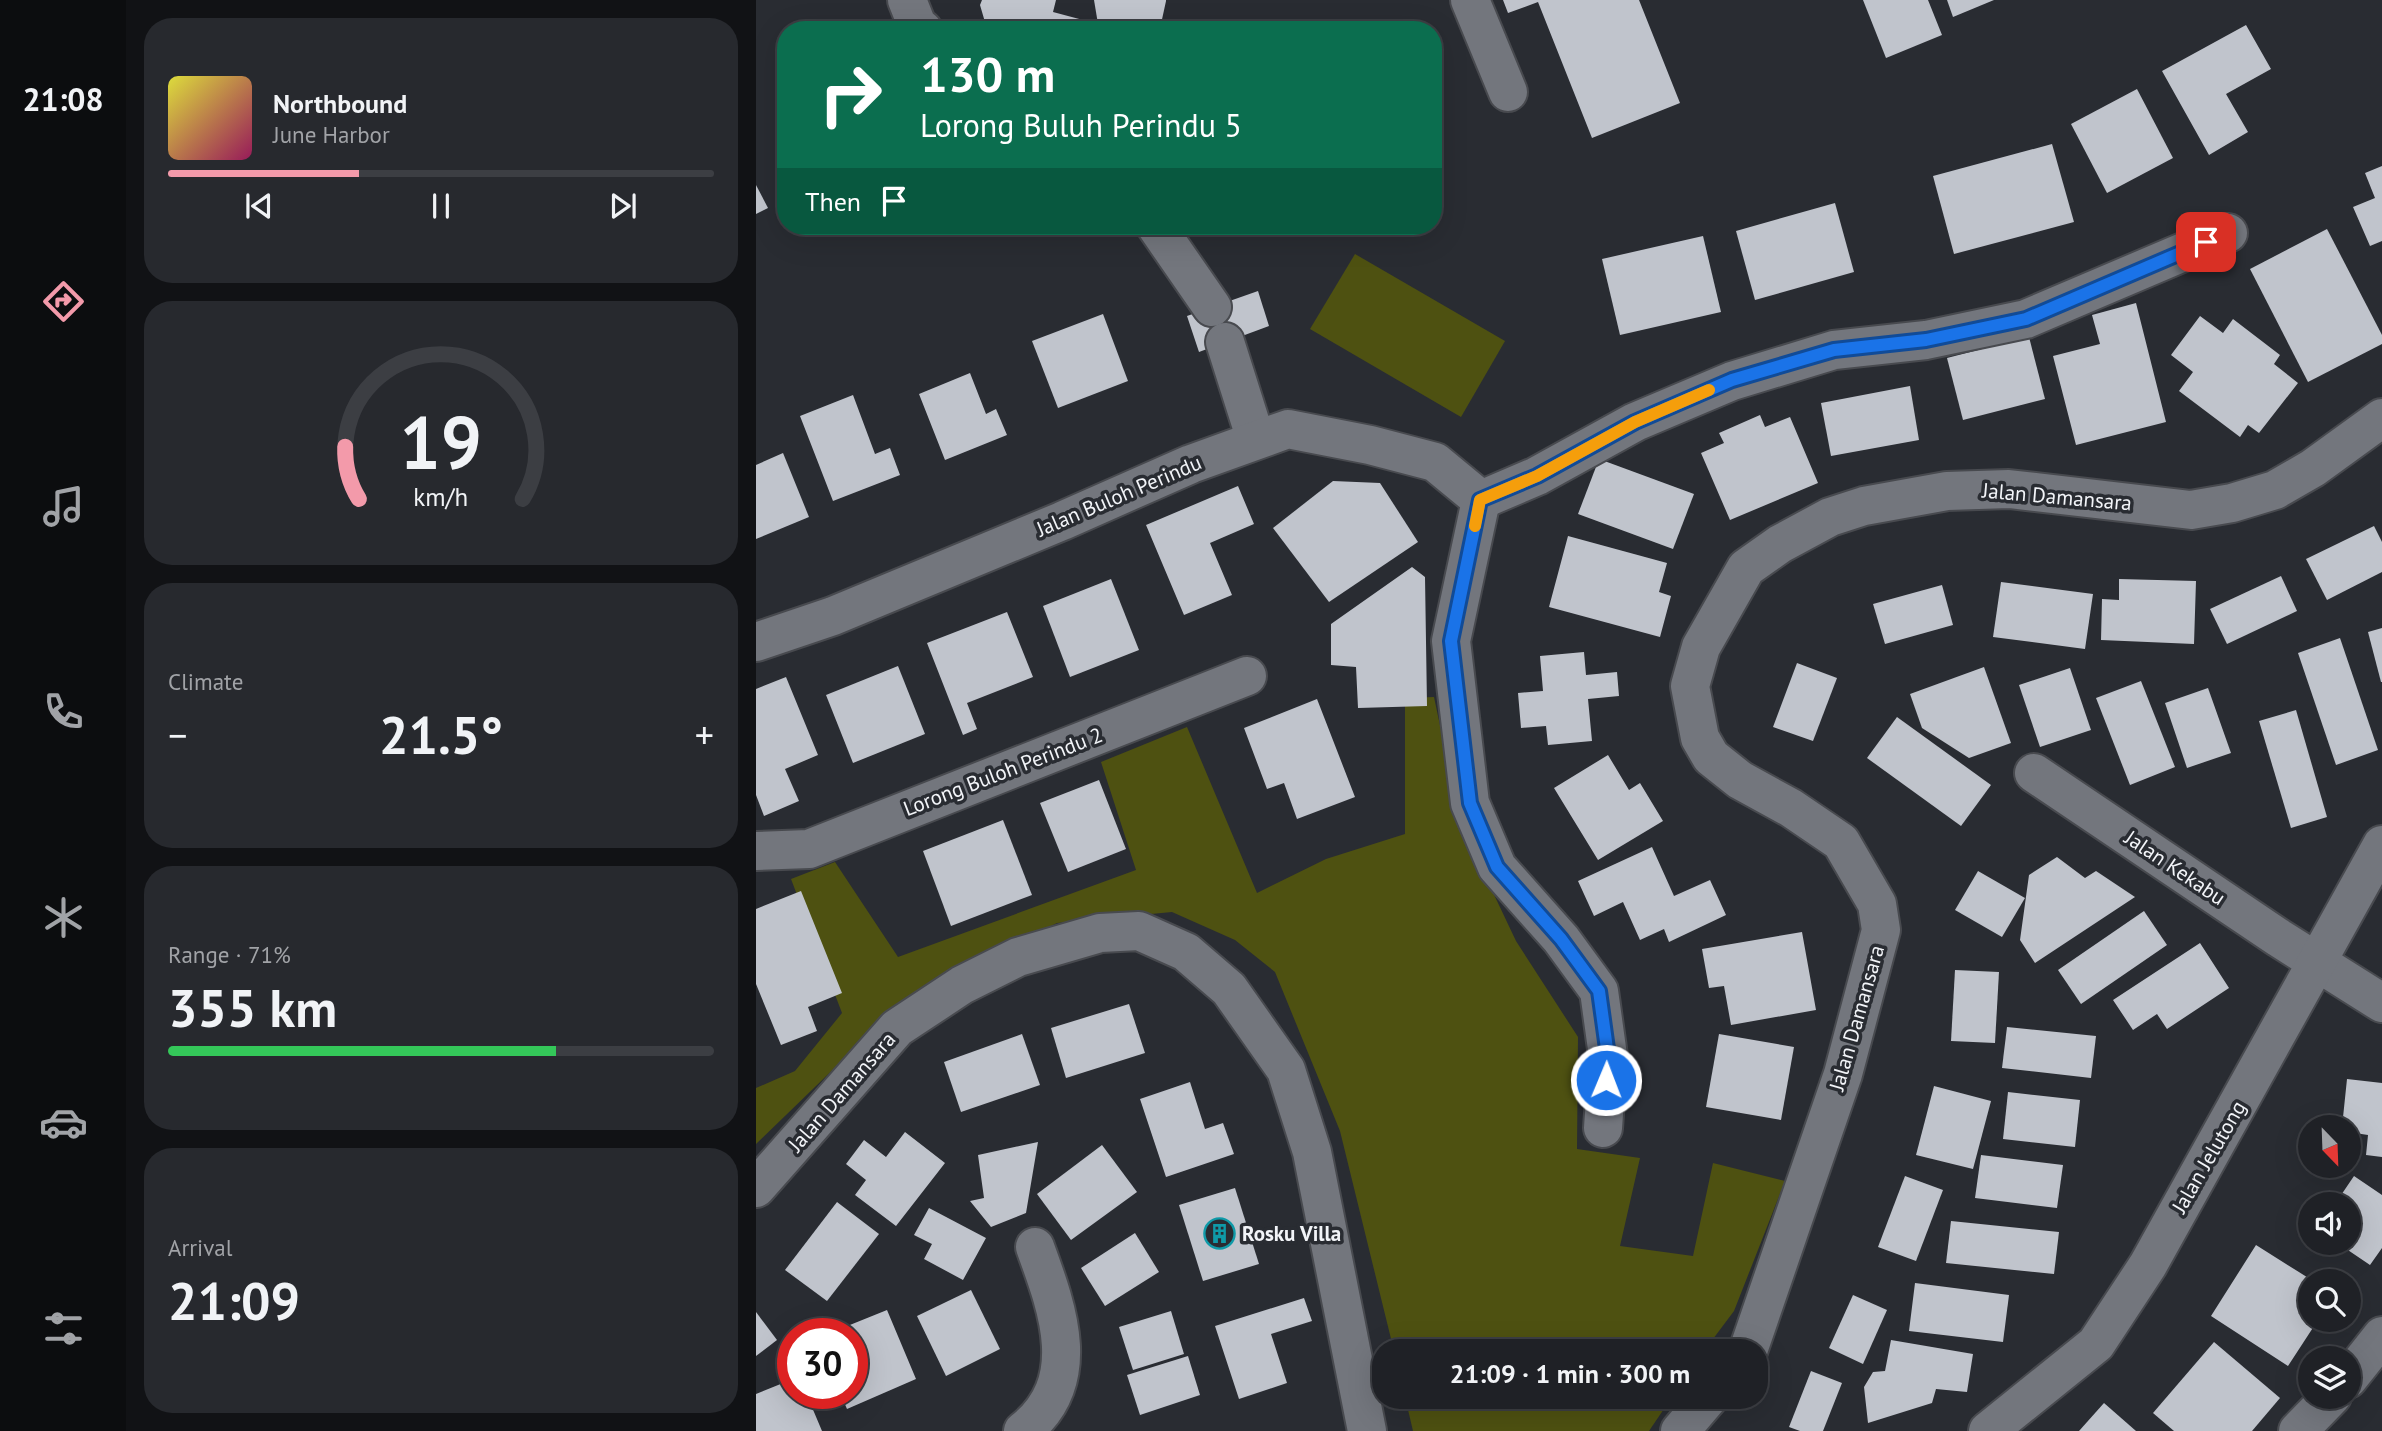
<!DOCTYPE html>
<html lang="en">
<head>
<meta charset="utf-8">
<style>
	body { margin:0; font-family:"PT Sans",sans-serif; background:#27292e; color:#f1f3f6; height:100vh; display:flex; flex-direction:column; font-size:26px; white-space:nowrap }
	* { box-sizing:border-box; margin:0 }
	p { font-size:23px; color:#a1a3a7 }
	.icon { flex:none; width:38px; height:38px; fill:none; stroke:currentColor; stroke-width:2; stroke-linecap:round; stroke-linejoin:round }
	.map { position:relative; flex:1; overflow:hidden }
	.drawer { display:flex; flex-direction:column; gap:18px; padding:18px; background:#111215; width:630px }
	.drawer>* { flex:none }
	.hud { position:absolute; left:21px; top:21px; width:665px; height:214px; border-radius:28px; box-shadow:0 7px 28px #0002,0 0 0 2px #3c3e43; background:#0b6e4f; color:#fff; overflow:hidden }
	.needle { width:46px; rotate:157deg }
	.fabs { position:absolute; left:1542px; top:1115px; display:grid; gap:14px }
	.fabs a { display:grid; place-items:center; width:63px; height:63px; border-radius:50%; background:#1f2126; box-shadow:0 7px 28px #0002,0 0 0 2px #3c3e43; font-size:35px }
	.speed { position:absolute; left:21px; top:1318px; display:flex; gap:14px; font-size:35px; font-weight:700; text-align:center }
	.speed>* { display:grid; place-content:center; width:91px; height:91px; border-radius:50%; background:#1f2126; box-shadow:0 7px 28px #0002,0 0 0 2px #3c3e43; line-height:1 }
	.speed .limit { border:10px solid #d22; background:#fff; color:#111 }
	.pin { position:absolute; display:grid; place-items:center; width:60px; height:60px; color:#fff; margin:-30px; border-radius:14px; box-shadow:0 4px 10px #0006 }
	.me { position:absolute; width:77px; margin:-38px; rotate:1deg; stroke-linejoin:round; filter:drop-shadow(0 0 5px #0008) }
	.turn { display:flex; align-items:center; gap:24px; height:147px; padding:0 28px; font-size:32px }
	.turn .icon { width:91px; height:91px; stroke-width:2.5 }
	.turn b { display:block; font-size:49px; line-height:60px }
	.then { display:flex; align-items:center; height:66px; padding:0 28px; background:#0003; gap:14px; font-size:26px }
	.big { font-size:52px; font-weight:600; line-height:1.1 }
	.drawer .tile { flex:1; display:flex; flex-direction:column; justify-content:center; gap:10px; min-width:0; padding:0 24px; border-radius:28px; background:#27292e }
	.drawer .dial { align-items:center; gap:0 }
	.dial svg { height:182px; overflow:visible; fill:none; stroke:#3c3e43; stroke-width:7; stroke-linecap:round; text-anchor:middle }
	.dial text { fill:#f1f3f6; stroke:none }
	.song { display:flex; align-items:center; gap:21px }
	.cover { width:84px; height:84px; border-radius:10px; background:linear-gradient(135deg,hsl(60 70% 55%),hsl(330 70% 35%)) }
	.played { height:7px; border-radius:4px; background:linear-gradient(90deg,#f39aaa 35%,#3c3e43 35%) }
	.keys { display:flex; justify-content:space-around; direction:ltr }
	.heat { display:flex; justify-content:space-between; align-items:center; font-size:38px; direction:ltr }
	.charge { height:10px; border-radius:5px; background:linear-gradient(90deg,#34c759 71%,#3c3e43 0) }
	.trip { position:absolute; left:616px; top:1339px; width:396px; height:70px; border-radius:28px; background:#1f2126; box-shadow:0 7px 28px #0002,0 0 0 2px #3c3e43; font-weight:600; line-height:70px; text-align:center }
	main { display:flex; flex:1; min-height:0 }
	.tabs { display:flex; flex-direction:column; width:126px; justify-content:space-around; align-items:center; background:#0c0d0f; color:#a1a3a7 }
	.tabs .icon { width:49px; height:49px }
	.tabs .on { color:#f39aaa }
	.tabs b { font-size:32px; color:#f1f3f6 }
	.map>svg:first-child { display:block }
	.green { fill:#4e5111 }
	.building { fill:#c0c4cc }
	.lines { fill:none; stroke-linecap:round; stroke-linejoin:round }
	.minor-casing { stroke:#484a4f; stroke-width:42 }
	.minor { stroke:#73767d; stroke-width:38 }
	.route-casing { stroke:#114b97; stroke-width:18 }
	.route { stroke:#1a73e8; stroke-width:12 }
	.slow { stroke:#f59e0b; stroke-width:12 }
	.labels { text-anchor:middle; stroke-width:7; stroke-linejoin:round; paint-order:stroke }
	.street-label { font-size:21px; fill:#f2f4f8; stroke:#292c32 }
	.poi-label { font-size:21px; font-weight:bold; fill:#f2f4f8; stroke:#292c32; text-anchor:start }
</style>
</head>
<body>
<main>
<nav class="tabs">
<b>21:08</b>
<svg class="icon on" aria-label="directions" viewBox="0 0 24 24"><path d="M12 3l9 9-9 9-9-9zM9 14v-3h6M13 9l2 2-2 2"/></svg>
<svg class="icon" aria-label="music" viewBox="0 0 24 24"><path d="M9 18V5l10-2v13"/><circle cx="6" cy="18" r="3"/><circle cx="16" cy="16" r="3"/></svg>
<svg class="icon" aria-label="phone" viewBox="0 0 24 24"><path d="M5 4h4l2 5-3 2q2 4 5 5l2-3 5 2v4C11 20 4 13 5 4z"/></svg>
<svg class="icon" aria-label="climate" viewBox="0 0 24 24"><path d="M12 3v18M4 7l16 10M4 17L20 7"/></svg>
<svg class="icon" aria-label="car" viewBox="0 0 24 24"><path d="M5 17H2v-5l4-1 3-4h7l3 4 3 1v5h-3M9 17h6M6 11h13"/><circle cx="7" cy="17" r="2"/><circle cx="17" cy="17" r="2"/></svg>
<svg class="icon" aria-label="filters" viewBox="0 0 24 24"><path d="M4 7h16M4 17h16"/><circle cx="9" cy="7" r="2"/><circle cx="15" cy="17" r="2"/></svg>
</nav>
<section class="drawer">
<div class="tile">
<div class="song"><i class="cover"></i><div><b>Northbound</b><p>June Harbor</p></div></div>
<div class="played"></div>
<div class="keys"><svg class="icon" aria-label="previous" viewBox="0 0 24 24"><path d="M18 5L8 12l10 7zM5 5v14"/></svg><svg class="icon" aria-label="pause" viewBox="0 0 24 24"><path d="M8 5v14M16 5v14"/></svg><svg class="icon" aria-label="next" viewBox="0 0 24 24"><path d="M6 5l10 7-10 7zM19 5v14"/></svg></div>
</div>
<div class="tile dial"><svg viewBox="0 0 100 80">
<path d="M14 69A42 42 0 1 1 86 69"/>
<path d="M14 69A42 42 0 0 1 8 46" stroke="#f39aaa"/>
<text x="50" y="56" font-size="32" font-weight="700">19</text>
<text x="50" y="72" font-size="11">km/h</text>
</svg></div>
<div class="tile"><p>Climate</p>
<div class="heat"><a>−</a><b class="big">21.5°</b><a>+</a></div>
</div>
<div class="tile"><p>Range · 71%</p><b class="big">355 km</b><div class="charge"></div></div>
<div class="tile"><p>Arrival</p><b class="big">21:09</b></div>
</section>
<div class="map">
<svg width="1626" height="1431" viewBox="0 0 1626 1431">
	<rect width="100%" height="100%" fill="#292c32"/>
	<!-- green -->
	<g class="green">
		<path d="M 599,254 L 749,341 L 705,417 L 554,329 Z"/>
		<path d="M 678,697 L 705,825 L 760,941 L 822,1037 L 821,1149 L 884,1158 L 864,1246 L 937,1256 L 957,1163 L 1029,1181 L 978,1311 L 948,1351 L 638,1351 L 584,1131 L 519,972 L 479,940 L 416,912 L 301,923 L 154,995 L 0,1144 L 0,1088 L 39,1071 L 86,1013 L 35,879 L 79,862 L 142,957 L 380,870 L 345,762 L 431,727 L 501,893 L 570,859 L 649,834 L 649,698 Z"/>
		<path d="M 649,1397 L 649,1396 L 916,1397 L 893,1431 L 657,1431 Z"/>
	</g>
	<!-- building -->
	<g class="building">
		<path d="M 226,0 L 300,0 L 297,12 L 327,20 L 323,30 L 250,30 L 247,22 L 231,29 L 224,5 Z"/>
		<path d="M 338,0 L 410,0 L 410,1 L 405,24 L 342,24 Z"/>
		<path d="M 747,0 L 883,0 L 924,103 L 836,138 L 782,2 L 752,13 Z"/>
		<path d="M 1107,0 L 1172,0 L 1186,35 L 1130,58 Z"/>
		<path d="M 1191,0 L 1238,0 L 1197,17 Z"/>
		<path d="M 1490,25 L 1515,69 L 1470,94 L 1492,132 L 1453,155 L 1406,71 Z"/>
		<path d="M 1381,89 L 1417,158 L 1351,193 L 1315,124 Z"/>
		<path d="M 1296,144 L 1318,222 L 1198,254 L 1177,176 Z"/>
		<path d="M 1626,166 L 1626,241 L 1614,246 L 1597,207 L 1619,198 L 1609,173 Z"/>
		<path d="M 0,185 L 12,208 L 0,214 Z"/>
		<path d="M 1079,203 L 1098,272 L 999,300 L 980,231 Z"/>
		<path d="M 1571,229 L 1626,335 L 1626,344 L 1552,382 L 1494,269 Z"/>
		<path d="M 947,236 L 965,312 L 864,335 L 846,259 Z"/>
		<path d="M 502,291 L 513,326 L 443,352 L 431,316 Z"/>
		<path d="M 1380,303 L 1410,422 L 1320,445 L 1297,356 L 1344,344 L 1336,315 Z"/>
		<path d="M 347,314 L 372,381 L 302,408 L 276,341 Z"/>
		<path d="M 1444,316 L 1467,333 L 1477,319 L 1524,355 L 1518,364 L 1542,383 L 1503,433 L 1492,425 L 1484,437 L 1423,391 L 1437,372 L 1415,355 Z"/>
		<path d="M 1273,337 L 1289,399 L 1207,420 L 1191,358 Z"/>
		<path d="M 214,373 L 230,414 L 240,409 L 251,435 L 189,460 L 163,394 Z"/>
		<path d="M 1154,386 L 1163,440 L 1075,456 L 1065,403 Z"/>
		<path d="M 97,395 L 119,454 L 134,448 L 144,475 L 77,501 L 44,416 Z"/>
		<path d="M 1004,415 L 1009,427 L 1034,417 L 1062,483 L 974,520 L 945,453 L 968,443 L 963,433 Z"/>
		<path d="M 27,453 L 53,517 L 0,539 L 0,465 Z"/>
		<path d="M 843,459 L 938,494 L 917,549 L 822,514 Z"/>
		<path d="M 577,481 L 624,483 L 662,542 L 573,602 L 517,528 Z"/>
		<path d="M 482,486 L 498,524 L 454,543 L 476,595 L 428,615 L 390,525 Z"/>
		<path d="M 1618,526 L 1626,542 L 1626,572 L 1571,600 L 1550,559 Z"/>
		<path d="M 812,536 L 911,563 L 903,592 L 915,596 L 904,637 L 793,607 Z"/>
		<path d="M 656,567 L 669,577 L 671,706 L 602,708 L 600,667 L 575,665 L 575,624 Z"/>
		<path d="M 1525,576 L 1541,611 L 1471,644 L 1454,609 Z"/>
		<path d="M 355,579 L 383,650 L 314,677 L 287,606 Z"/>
		<path d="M 1363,579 L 1440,581 L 1438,644 L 1345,640 L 1346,599 L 1363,600 Z"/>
		<path d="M 1245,582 L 1337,594 L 1329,649 L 1237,637 Z"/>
		<path d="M 1186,585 L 1197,625 L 1129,644 L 1117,604 Z"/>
		<path d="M 251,612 L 277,677 L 211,703 L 221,729 L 207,735 L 171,643 Z"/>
		<path d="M 1626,628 L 1626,682 L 1625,682 L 1612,632 Z"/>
		<path d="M 1584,638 L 1622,750 L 1580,765 L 1542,653 Z"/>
		<path d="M 828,652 L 830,675 L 861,672 L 863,696 L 832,699 L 836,741 L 792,745 L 790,726 L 765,728 L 762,693 L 787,691 L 784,656 Z"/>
		<path d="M 1041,663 L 1081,678 L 1057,741 L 1017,727 Z"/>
		<path d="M 142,666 L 169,734 L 97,763 L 70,695 Z"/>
		<path d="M 1228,667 L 1255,743 L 1213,758 L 1166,728 L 1154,694 Z"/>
		<path d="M 1314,668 L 1335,730 L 1284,747 L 1263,685 Z"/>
		<path d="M 30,677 L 62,755 L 29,769 L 43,801 L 8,816 L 0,795 L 0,689 Z"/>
		<path d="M 1385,681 L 1419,767 L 1374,785 L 1340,698 Z"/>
		<path d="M 1452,688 L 1475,753 L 1431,768 L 1409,703 Z"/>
		<path d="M 561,699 L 599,797 L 541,819 L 528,783 L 511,789 L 488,728 Z"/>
		<path d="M 1540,710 L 1571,817 L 1535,828 L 1503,721 Z"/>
		<path d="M 1141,717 L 1235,785 L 1205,826 L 1111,758 Z"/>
		<path d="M 852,755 L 873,790 L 884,783 L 907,821 L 842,860 L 798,788 Z"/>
		<path d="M 343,780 L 370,849 L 312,872 L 284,803 Z"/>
		<path d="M 247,820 L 276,895 L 195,926 L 167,851 Z"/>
		<path d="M 896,847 L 918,896 L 954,880 L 970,915 L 913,942 L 908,929 L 884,940 L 867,902 L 838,916 L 822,881 Z"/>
		<path d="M 1301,857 L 1329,878 L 1340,871 L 1379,897 L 1279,963 L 1264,940 L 1273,875 Z"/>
		<path d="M 1222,871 L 1269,898 L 1246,937 L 1199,910 Z"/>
		<path d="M 45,891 L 86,993 L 52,1007 L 61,1031 L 25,1045 L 0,984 L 0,909 Z"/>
		<path d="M 1388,911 L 1411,945 L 1325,1004 L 1302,970 Z"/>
		<path d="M 1046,932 L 1060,1010 L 975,1025 L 968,986 L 953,988 L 946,949 Z"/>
		<path d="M 1444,943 L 1473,988 L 1411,1029 L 1401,1014 L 1377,1030 L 1357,1000 Z"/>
		<path d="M 1199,970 L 1243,972 L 1239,1043 L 1195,1041 Z"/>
		<path d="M 373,1004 L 389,1053 L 310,1078 L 295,1028 Z"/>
		<path d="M 1251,1027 L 1340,1036 L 1335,1078 L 1246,1068 Z"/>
		<path d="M 266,1034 L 284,1085 L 205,1112 L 188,1062 Z"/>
		<path d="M 963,1034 L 1038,1047 L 1025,1120 L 950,1107 Z"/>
		<path d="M 1591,1079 L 1626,1083 L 1626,1157 L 1610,1155 L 1612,1135 L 1592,1132 L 1592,1127 L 1586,1127 Z"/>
		<path d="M 434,1082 L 449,1129 L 467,1123 L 478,1154 L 410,1177 L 384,1099 Z"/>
		<path d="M 1178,1086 L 1235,1101 L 1217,1169 L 1160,1155 Z"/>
		<path d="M 1252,1092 L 1324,1100 L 1319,1147 L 1247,1139 Z"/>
		<path d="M 149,1132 L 189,1163 L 140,1226 L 99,1195 L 110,1180 L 90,1164 L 108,1140 L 130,1157 Z"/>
		<path d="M 282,1142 L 270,1213 L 235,1227 L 214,1201 L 228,1198 L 222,1155 Z"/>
		<path d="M 346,1145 L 381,1192 L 315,1240 L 281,1194 Z"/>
		<path d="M 1225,1155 L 1307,1165 L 1301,1208 L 1219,1198 Z"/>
		<path d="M 1149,1176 L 1187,1190 L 1160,1261 L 1122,1247 Z"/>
		<path d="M 1598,1176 L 1626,1195 L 1626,1248 L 1614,1265 L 1580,1242 L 1592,1242 L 1592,1204 L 1579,1204 Z"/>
		<path d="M 479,1188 L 503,1264 L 447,1281 L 423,1205 Z"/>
		<path d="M 81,1202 L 123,1234 L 71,1301 L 29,1270 Z"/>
		<path d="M 173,1208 L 230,1238 L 207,1280 L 168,1259 L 176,1244 L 158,1235 Z"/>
		<path d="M 1195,1221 L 1303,1232 L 1298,1274 L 1190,1263 Z"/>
		<path d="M 379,1233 L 403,1272 L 349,1306 L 325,1268 Z"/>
		<path d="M 1500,1245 L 1554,1279 L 1554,1320 L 1562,1320 L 1532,1366 L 1455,1316 Z"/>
		<path d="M 1159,1283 L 1253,1295 L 1247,1342 L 1153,1331 Z"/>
		<path d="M 215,1290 L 244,1349 L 190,1376 L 161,1316 Z"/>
		<path d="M 1097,1295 L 1131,1310 L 1107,1364 L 1073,1348 Z"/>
		<path d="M 548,1298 L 556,1321 L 515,1334 L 531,1383 L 483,1399 L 459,1326 Z"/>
		<path d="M 131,1310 L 160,1379 L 91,1409 L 84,1393 L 96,1393 L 96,1334 L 74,1333 Z"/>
		<path d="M 415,1311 L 428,1354 L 377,1370 L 363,1327 Z"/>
		<path d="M 0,1312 L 21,1340 L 0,1356 Z"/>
		<path d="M 1135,1340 L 1217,1354 L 1211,1392 L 1180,1389 L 1176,1403 L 1112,1423 L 1108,1387 L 1117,1372 L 1129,1371 Z"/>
		<path d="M 1458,1342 L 1524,1398 L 1496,1431 L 1418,1431 L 1397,1413 Z"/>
		<path d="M 432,1356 L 444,1395 L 384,1415 L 371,1375 Z"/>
		<path d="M 1055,1371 L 1086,1383 L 1067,1431 L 1044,1431 L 1033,1427 Z"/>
		<path d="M 37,1379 L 37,1393 L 50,1393 L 66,1431 L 0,1431 L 0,1394 Z"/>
		<path d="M 1348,1403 L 1380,1431 L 1323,1431 Z"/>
	</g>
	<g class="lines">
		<defs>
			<g id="minor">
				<path d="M 151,0 L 161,25 L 167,30"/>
				<path d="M 714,0 L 752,92"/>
				<path d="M 400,226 L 456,307"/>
				<path d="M 469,342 L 500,440"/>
				<path d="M 725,500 L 781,476 L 879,422 L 976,381 L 1078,350 L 1170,340 L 1270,319 L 1472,233"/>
				<path d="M 725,500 L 695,641 L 714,803 L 741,867 L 805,939 L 843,991 L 852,1056 L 847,1128"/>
				<path d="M 0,642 L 77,616 L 306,521 L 435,464 L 532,429 L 614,445 L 679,462 L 725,500"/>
				<path d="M 1278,773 L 1523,938 L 1626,1003"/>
				<path d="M 0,851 L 53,849 L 491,676"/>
				<path d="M 0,1188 L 141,1028 L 206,985 L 262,957 L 344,933 L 383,931 L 430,952 L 473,989 L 530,1070 L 556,1152 L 611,1431"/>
				<path d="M 992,1351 L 1087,1074 L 1125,930 L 1121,904 L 1085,842 L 1035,808 L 984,780 L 955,757 L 944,738 L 934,686 L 945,647 L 990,568 L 1024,544 L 1074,517 L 1108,506 L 1191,491 L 1253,489 L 1435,510 L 1476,503 L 1519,490 L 1557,468 L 1626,418"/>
				<path d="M 1592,1379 L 1626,1336"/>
				<path d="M 267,1431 C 329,1382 302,1310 279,1247"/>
				<path d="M 924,1431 L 954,1396"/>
				<path d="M 1232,1431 L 1340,1344 L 1392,1265 L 1626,845"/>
				<path d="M 1542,1431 L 1576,1396"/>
			</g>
		</defs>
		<!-- minor casing -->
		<use href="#minor" class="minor-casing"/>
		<!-- minor -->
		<use href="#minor" class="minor"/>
	</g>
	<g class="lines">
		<defs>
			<path id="route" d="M 850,1080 L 852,1056 L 843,991 L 805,939 L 741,867 L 714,803 L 695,641 L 724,500 L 781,476 L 879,422 L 976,380 L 1078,350 L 1170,340 L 1270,319 L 1450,242"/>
		</defs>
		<!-- route casing -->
		<use href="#route" class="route-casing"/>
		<!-- route -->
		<use href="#route" class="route"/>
		<!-- slow -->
		<path class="slow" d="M 719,526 L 724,500 L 781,476 L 879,422 L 953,390"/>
	</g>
	<!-- icons -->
	<defs>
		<symbol id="building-ring" viewBox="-11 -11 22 22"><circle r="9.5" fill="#292c32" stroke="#0f9aa8" stroke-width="1.5"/><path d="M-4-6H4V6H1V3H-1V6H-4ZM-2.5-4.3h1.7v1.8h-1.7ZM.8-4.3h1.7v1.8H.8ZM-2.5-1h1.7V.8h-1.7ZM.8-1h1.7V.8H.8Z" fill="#0f9aa8"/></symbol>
	</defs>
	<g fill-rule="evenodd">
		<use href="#building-ring" x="446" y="1216" width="35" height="35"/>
	</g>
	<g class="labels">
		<!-- street labels -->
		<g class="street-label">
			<text transform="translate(363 496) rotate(-23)" y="7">Jalan Buloh Perindu</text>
			<text transform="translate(1301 497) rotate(5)" y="7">Jalan Damansara</text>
			<text transform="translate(247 772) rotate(-21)" y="7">Lorong Buloh Perindu 2</text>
			<text transform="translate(1419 868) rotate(34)" y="7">Jalan Kekabu</text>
			<text transform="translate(1101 1018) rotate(-74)" y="7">Jalan Damansara</text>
			<text transform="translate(86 1092) rotate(-49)" y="7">Jalan Damansara</text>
			<text transform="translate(1453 1157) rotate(-60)" y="7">Jalan Jelutong</text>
		</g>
		<!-- poi labels -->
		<g class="poi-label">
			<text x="486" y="1241">Rosku Villa</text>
		</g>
	</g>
</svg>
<div class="fabs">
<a><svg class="needle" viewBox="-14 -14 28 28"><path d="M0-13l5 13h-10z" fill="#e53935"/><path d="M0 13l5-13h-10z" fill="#a1a3a7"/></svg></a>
<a><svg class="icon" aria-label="sound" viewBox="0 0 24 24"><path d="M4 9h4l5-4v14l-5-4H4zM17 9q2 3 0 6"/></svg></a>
<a><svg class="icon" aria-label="search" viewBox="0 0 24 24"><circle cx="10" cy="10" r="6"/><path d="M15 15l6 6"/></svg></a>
<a><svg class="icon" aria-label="layers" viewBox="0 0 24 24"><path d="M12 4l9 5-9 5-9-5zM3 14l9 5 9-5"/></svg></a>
</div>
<div class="speed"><div class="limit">30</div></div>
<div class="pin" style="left:1450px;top:242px;background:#d93025"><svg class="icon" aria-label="arrive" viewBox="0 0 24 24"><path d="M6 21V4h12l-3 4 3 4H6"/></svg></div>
<svg class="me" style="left:850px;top:1080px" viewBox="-20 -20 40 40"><circle r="17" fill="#1a73e8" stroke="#fff" stroke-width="3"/><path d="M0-11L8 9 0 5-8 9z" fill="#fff"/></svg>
<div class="trip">21:09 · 1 min · 300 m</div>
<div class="hud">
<div class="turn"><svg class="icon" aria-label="right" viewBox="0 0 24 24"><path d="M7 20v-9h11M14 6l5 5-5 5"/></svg><div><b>130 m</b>Lorong Buluh Perindu 5</div></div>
<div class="then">Then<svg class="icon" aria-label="arrive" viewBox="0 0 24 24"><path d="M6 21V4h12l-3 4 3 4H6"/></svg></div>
</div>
</div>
</main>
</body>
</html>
